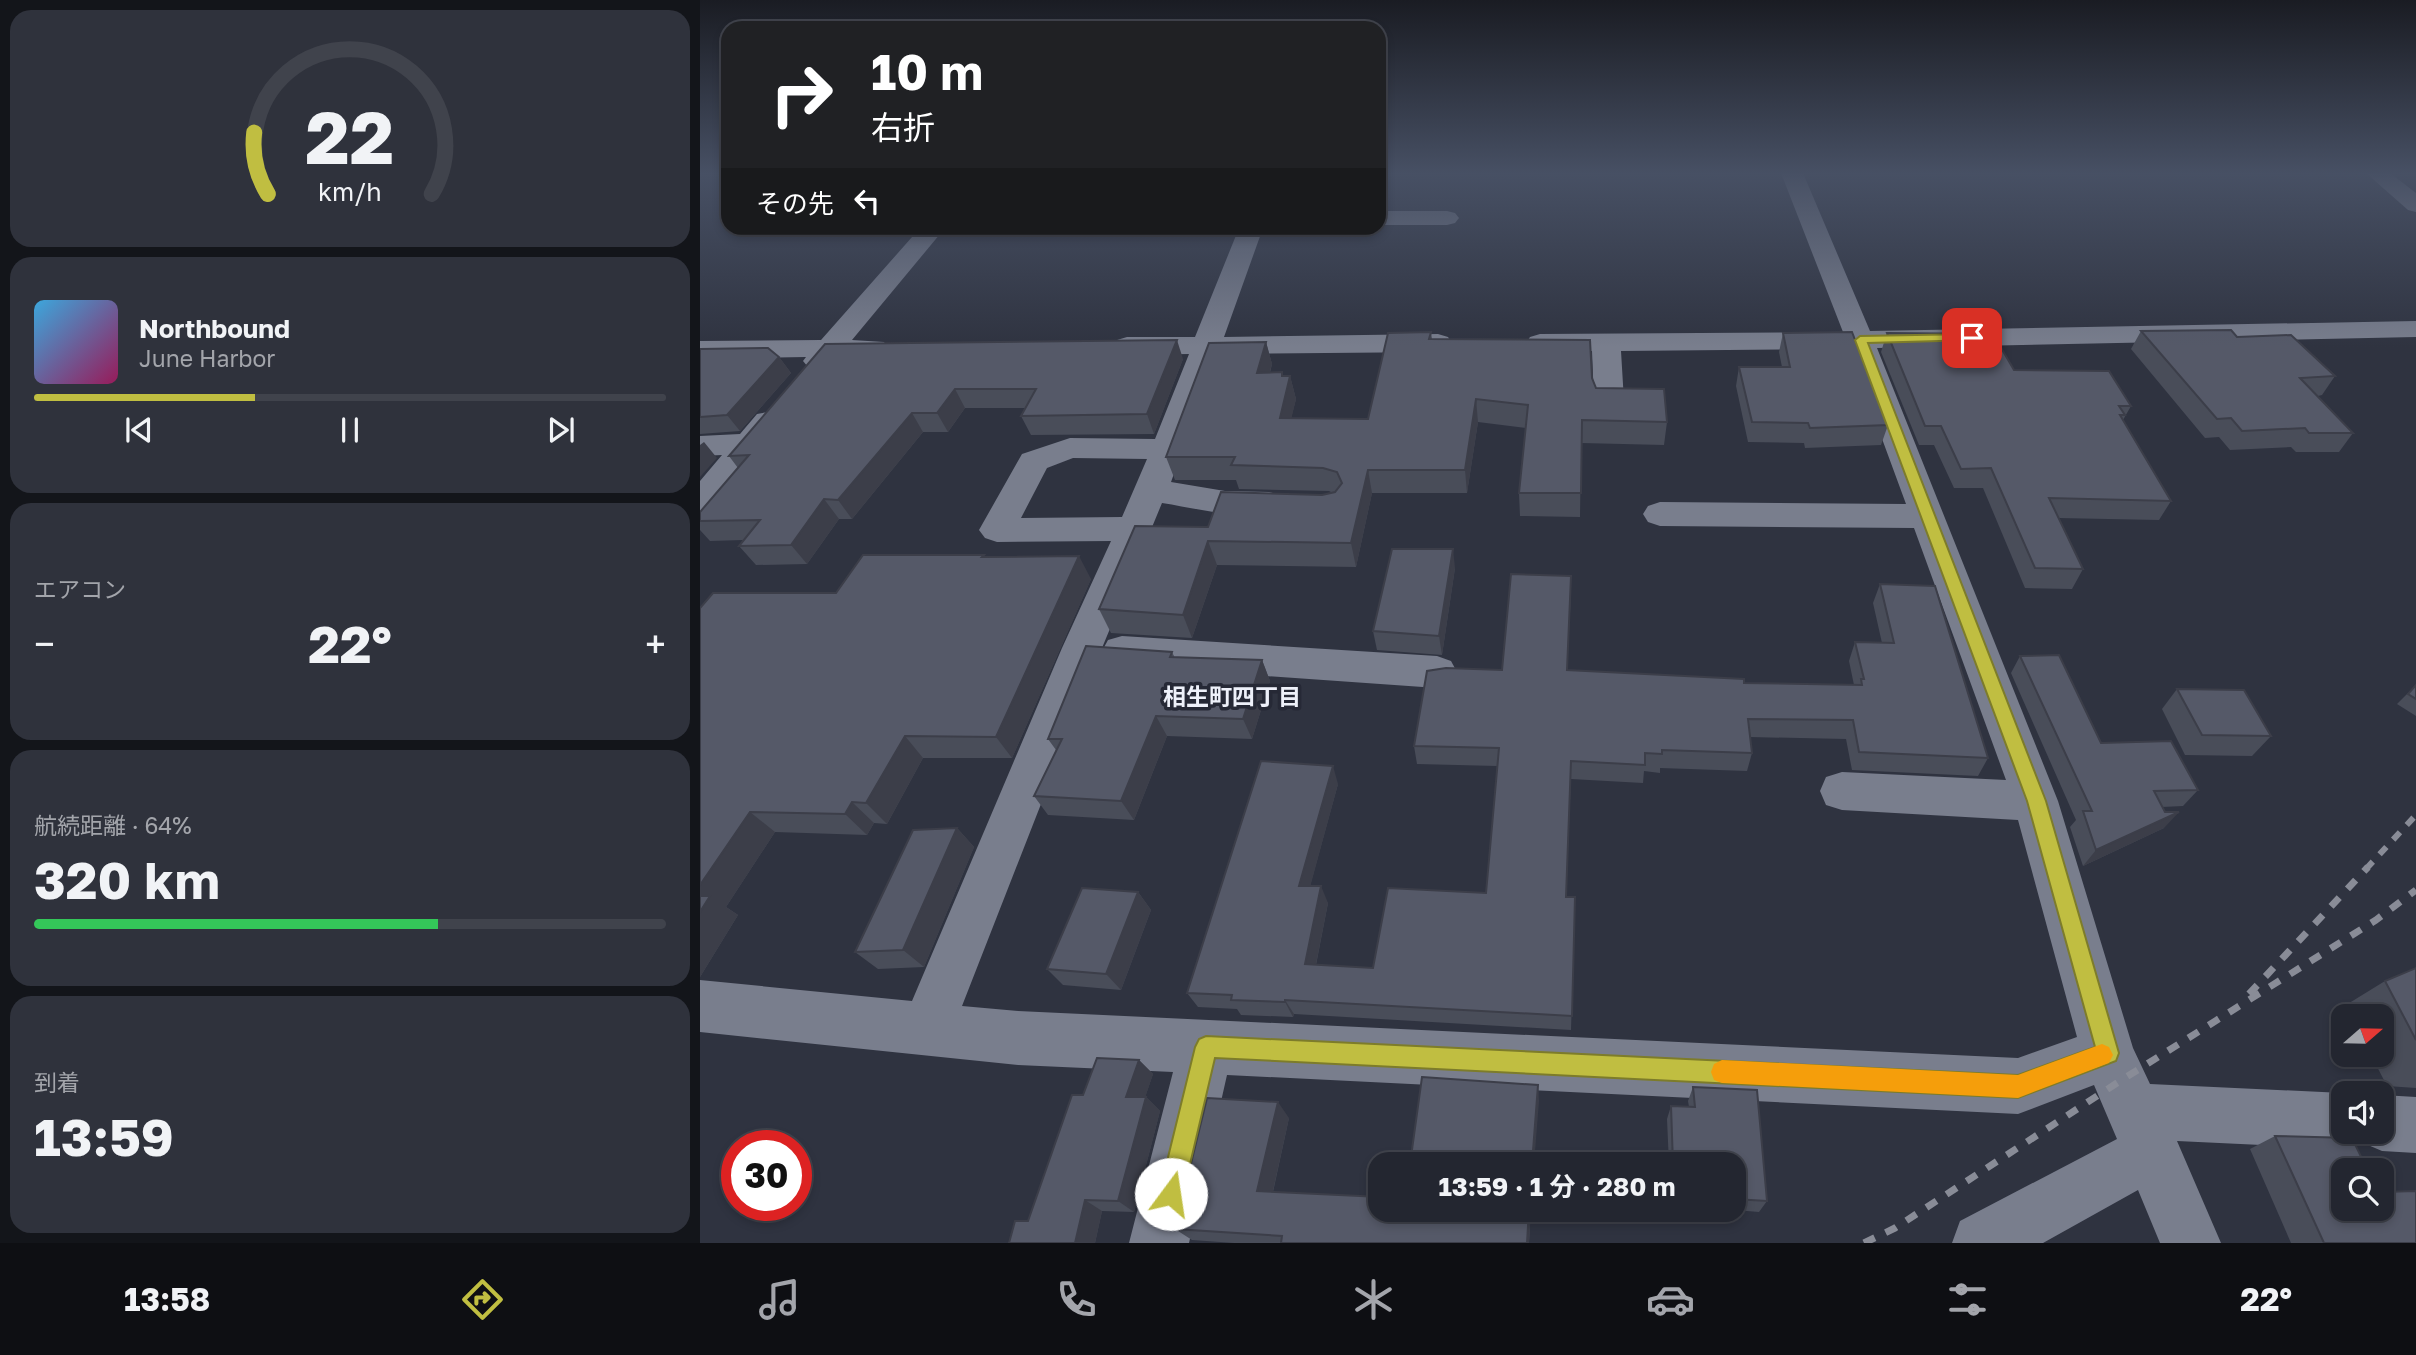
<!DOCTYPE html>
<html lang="ja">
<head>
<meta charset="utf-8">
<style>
	body { margin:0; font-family:"Golos Text","Noto Sans JP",sans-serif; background:#2f323c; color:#f1f3f6; height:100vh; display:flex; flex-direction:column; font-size:26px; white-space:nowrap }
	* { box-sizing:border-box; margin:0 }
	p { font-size:23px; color:#a3a5ab }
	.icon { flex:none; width:38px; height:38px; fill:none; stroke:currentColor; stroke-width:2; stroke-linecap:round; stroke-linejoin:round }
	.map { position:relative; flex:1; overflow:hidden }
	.details { display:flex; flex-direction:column; gap:10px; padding:10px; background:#13151a; width:700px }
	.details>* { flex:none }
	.top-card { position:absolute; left:21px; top:21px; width:665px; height:214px; border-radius:21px; box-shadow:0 4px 10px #0003,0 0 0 2px #40434c; background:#202124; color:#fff; overflow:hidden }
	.needle { width:46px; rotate:70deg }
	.fabs { position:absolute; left:1631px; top:1004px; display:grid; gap:14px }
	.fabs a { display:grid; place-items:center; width:63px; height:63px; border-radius:14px; background:#232630; box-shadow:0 4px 10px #0003,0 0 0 2px #40434c; font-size:35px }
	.speed { position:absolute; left:21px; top:1130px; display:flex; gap:14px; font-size:35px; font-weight:700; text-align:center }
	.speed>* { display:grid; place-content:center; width:91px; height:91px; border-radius:50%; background:#232630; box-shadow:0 4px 10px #0003,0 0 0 2px #40434c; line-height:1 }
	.speed .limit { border:10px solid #d22; background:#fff; color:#111 }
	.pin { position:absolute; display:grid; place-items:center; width:60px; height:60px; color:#fff; margin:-30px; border-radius:14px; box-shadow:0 4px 10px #0006 }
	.me { position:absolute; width:77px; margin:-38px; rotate:14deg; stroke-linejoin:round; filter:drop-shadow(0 0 5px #0008) }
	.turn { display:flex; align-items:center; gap:24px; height:147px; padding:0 35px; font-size:32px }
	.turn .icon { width:91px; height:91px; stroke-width:2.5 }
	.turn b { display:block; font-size:49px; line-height:60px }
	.then { display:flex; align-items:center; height:66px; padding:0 35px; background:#0003; gap:14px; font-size:26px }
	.big { font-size:52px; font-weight:700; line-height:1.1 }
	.details .widget { flex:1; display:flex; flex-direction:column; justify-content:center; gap:10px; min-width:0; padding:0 24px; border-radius:21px; background:#2f323c }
	.details .dial { align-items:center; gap:0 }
	.dial svg { height:182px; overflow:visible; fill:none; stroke:#40434c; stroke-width:7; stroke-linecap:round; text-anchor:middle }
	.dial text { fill:#f1f3f6; stroke:none }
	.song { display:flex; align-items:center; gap:21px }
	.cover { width:84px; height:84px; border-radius:10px; background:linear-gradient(135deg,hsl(200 70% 55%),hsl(330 70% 35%)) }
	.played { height:7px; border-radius:4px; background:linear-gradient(90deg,#c0be41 35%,#40434c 35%) }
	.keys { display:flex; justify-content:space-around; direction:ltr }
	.heat { display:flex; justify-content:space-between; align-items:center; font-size:38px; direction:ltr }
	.charge { height:10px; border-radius:5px; background:linear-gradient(90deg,#34c759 64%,#40434c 0) }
	.trip { position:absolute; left:668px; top:1152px; width:378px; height:70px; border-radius:21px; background:#232630; box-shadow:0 4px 10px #0003,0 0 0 2px #40434c; font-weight:700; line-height:70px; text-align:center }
	.dock { display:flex; height:112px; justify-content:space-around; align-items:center; background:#0e0f13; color:#a3a5ab }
	.dock .icon { width:49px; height:49px }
	.dock .selected { color:#c0be41 }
	.dock b { font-size:32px; color:#f1f3f6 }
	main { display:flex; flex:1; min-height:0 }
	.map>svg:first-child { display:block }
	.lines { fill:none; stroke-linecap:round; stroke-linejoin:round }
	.minor { fill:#797e8d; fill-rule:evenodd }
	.rail-far1 { stroke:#898c97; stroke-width:6; stroke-dasharray:10 10; stroke-linecap:butt }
	.rail { stroke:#898c97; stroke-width:7; stroke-dasharray:12 12; stroke-linecap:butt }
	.wall { fill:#494d59 }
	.shaded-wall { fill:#3c3e49 }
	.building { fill:#555968; stroke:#3c3e49; stroke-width:2 }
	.route { fill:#c0be41; stroke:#7d7c2a; stroke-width:2 }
	.slow { fill:#f59e0b }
	.labels { text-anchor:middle; stroke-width:7; stroke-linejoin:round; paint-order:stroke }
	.neighbourhood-label { font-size:23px; font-weight:bold; fill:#eef1fa; stroke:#262936 }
</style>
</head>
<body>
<main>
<section class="details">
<div class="widget dial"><svg viewBox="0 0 100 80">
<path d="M14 69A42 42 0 1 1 86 69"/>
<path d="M14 69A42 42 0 0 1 8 42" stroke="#c0be41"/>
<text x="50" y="56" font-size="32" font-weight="700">22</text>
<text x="50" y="72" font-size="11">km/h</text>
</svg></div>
<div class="widget">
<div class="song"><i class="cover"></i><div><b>Northbound</b><p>June Harbor</p></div></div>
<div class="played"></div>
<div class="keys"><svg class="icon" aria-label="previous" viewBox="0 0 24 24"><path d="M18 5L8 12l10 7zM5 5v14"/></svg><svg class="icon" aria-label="pause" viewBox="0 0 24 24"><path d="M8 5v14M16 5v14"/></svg><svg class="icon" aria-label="next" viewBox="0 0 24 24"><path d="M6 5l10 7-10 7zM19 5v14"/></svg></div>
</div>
<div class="widget"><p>エアコン</p>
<div class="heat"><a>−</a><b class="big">22°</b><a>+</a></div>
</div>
<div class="widget"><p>航続距離 · 64%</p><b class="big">320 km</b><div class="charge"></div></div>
<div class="widget"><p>到着</p><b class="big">13:59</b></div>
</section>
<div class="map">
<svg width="1716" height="1243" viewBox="0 0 1716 1243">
	<rect width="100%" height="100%" fill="#2f3340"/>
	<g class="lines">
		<!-- minor -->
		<g class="minor">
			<path d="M 1081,173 L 1103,173 L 1170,331 L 1716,321 L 1716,337 L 1177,348 L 1358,801 L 1433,1048 L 1450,1084 L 1643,1093 L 1645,1094 L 1643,1094 L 1643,1132 L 1682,1132 L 1682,1095 L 1716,1097 L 1716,1153 L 1682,1151 L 1661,1142 L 1643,1149 L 1477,1141 L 1521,1243 L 1460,1243 L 1438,1190 L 1343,1243 L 1252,1243 L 1260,1221 L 1417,1139 L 1394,1085 L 1318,1114 L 527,1075 L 489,1243 L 429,1243 L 473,1072 L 318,1065 L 0,1032 L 0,980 L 212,1001 L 362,648 L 411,541 L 297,542 L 285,538 L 279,530 L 322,454 L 370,438 L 455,439 L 489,354 L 427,355 L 417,352 L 413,346 L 417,340 L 427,337 L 495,337 L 539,228 L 563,228 L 524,337 L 738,334 L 748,337 L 752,343 L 748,349 L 738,352 L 517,354 L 471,482 L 525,491 L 569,492 L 581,495 L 586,503 L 581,511 C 543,521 500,509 462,503 L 402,648 L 262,1006 L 318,1011 L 1318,1058 L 1377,1037 L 1318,820 L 1142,810 L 1126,805 L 1120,791 L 1126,777 L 1142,772 L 1306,780 L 1214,528 L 960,526 L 948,522 L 943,514 L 948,506 L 960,502 L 1206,504 L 1149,349 L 921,351 L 924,401 L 920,407 L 909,410 L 898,407 L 894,401 L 892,351 L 840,352 L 830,349 L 826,343 L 830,337 L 840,334 L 1143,332 ZM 373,458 L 447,459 L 422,517 L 321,518 L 347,468 Z"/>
			<path d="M 1666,173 L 1690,173 L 1716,193 L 1716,212 L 1708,210 Z"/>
			<path d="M 679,211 L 747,211 L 755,213 L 759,218 L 755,223 L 747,225 L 679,225 Z"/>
			<path d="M 220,228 L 245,228 L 152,340 L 184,342 L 188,348 L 184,354 L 137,357 C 128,368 122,371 108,367 L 103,361 L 106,357 L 0,359 L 0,341 L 121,340 Z"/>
			<path d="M 68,412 L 79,414 L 84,421 L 12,511 L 0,514 L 0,481 L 22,455 L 0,456 L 0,436 L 40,434 L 57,414 Z"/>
			<path d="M 422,636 L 737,656 L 751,661 L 757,672 L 751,683 L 737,688 L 422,666 L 408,662 L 402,651 L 408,640 Z"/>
		</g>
		<!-- rail-far1 -->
		<path class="rail-far1" d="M 1666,869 L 1716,815"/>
		<!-- rail -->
		<g class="rail">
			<path d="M 1549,994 L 1668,867"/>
			<path d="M 1164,1243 L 1195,1228 L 1420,1081 L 1676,920 L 1716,890"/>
		</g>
	</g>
	<!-- wall -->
	<g class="wall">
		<path d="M 1441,331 L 1537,337 L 1635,376 L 1622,395 L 1618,396 L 1653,433 L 1639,452 L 1596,452 L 1591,447 L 1530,450 L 1519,437 L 1505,438 L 1431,349 Z"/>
		<path d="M 731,332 L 732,339 L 892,378 L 896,388 L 967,422 L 964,445 L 881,443 L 880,517 L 820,516 L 819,493 L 826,428 L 778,422 L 767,493 L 672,493 L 656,567 L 517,565 L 492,638 L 411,633 L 399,609 L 508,527 L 633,493 L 629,491 L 539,489 L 536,480 L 475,480 L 466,457 L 566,342 L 572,364 L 570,373 L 582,372 L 583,376 L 590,376 L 596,399 L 591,418 L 668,419 Z"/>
		<path d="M 1083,333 L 1188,425 L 1181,445 L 1105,448 L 1104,443 L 1048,442 L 1036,386 L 1039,367 L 1082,367 L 1079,352 Z"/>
		<path d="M 1187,333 L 1314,370 L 1431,406 L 1423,420 L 1471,501 L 1459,520 L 1358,518 L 1383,569 L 1372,589 L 1325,588 L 1283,488 L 1254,488 L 1234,445 L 1219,445 L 1181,352 Z"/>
		<path d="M 125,344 L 483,359 L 454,434 L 331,435 L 321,416 L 325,408 L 265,408 L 248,432 L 223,432 L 152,519 L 139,519 L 107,564 L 56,565 L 39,546 L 43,540 L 10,541 L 0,530 L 0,512 L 38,468 L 29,456 Z"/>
		<path d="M 0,349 L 79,357 L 91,373 L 40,431 L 0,434 Z"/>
		<path d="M 285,557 L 391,579 L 312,758 L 223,758 L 187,824 L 174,823 L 167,835 L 75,832 L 26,907 L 38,915 L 0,977 L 0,608 L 136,593 Z"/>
		<path d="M 755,568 L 742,655 L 677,650 L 673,631 Z"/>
		<path d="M 1180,584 L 1288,758 L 1278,776 L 1152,770 L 1146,739 L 1050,737 L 1052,753 L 1047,771 L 960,768 L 960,773 L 944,771 L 943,783 L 871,779 L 866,897 L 875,897 L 871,1030 L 594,1014 L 593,1017 L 541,1015 L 537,1009 L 498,1007 L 487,993 L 638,784 L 610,886 L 628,903 L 616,965 L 673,968 L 786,893 L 797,766 L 717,764 L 714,746 L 802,670 L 871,595 L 867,670 L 1044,683 L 1154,685 L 1149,661 L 1155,642 L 1182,643 L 1173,603 Z"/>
		<path d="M 472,652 L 475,658 L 562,660 L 570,681 L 552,739 L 467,736 L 434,820 L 348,815 L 334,796 L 356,750 L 348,739 Z"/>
		<path d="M 1320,656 L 1401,743 L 1498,790 L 1483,806 L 1462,807 L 1464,828 L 1383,866 L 1370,827 L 1376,820 L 1311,673 Z"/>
		<path d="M 1716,685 L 1716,716 L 1697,704 Z"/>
		<path d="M 1477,689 L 1571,736 L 1552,756 L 1485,755 L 1462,709 Z"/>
		<path d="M 257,828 L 274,847 L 224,967 L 178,969 L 155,952 Z"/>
		<path d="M 438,892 L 451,910 L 421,990 L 363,985 L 347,969 Z"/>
		<path d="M 1716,968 L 1716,1088 L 1687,1086 L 1671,1055 L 1682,1055 L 1682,1017 L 1652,1017 L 1646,1005 L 1685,981 Z"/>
		<path d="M 439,1060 L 453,1074 L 445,1097 L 446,1097 L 460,1111 L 434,1212 L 402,1211 L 395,1243 L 309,1243 L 328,1221 L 383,1095 Z"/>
		<path d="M 993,1087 L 1067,1201 L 1059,1212 L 1023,1209 L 1034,1209 L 1034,1164 L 969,1164 L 967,1119 L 971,1106 L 989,1107 L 988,1101 Z"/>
		<path d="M 589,1118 L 573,1192 L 831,1209 L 829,1243 L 534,1243 L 492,1240 L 475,1229 Z"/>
		<path d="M 1575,1136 L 1643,1209 L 1716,1243 L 1591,1243 L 1550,1149 Z"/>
	</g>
	<!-- shaded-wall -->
	<g class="shaded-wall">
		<path d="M 477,340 L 483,359 L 454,434 L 447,414 Z"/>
		<path d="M 566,342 L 572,364 L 563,396 L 557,373 Z"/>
		<path d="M 79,357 L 91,373 L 40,431 L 27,415 Z"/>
		<path d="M 582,372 L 587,390 L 590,376 L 596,399 L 586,441 L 580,418 Z"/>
		<path d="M 255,389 L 265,408 L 248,432 L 237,413 Z"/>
		<path d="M 776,399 L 778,422 L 767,493 L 765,470 Z"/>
		<path d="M 212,413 L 223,432 L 152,519 L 138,500 Z"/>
		<path d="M 4,442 L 17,458 L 0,477 L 0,445 Z"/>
		<path d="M 668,470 L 672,493 L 656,567 L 651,543 Z"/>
		<path d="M 124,499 L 139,519 L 107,564 L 91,545 Z"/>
		<path d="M 508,541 L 517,565 L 492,638 L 483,615 Z"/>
		<path d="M 753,549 L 755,568 L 742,655 L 739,636 Z"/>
		<path d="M 379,556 L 391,579 L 312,758 L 296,737 Z"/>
		<path d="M 562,660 L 570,681 L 552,739 L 543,719 Z"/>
		<path d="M 456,716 L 467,736 L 434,820 L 421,801 Z"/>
		<path d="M 205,736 L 223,758 L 187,824 L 166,803 Z"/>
		<path d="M 633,766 L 638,784 L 606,902 L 599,886 Z"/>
		<path d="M 152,802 L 174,823 L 167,835 L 145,814 Z"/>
		<path d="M 50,812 L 75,832 L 26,907 L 38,915 L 0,977 L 0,885 Z"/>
		<path d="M 1479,812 L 1464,828 L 1383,866 L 1396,850 Z"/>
		<path d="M 257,828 L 274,847 L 224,967 L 203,950 Z"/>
		<path d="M 621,886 L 628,903 L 613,979 L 605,964 Z"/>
		<path d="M 438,892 L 451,910 L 421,990 L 406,974 Z"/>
		<path d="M 585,1000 L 594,1014 L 593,1017 L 585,1002 Z"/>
		<path d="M 439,1060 L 453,1074 L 441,1110 L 426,1097 Z"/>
		<path d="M 838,1085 L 839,1101 L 834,1164 L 832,1164 Z"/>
		<path d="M 446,1097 L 460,1111 L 434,1212 L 418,1201 Z"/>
		<path d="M 578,1102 L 589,1118 L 570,1204 L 557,1191 Z"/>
		<path d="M 385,1200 L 402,1211 L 395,1243 L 375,1243 Z"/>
		<path d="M 829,1209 L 831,1209 L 829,1243 L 827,1243 Z"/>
	</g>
	<!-- building -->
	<g class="building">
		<path d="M 1531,330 L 1537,337 L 1591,335 L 1635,376 L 1600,378 L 1653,433 L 1609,433 L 1605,428 L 1542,431 L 1531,418 L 1517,419 L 1441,331 Z"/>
		<path d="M 731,332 L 729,339 L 890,340 L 892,378 L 896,388 L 964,389 L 967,422 L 882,420 L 881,493 L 819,493 L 828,405 L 776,399 L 765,470 L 668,470 L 651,543 L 508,541 L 483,615 L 399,609 L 435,526 L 508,527 L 521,492 L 622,495 L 635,492 L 642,483 L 637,472 L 623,468 L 531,465 L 535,457 L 466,457 L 509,343 L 566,342 L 557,373 L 582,372 L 582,376 L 590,376 L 580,418 L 668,419 L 688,333 Z"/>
		<path d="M 1152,332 L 1188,425 L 1110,428 L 1108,423 L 1052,422 L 1039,367 L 1090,367 L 1083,333 Z"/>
		<path d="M 1187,333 L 1293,334 L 1314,370 L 1409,371 L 1431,406 L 1419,406 L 1425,415 L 1420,415 L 1471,501 L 1349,498 L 1383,569 L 1335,568 L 1291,468 L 1261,469 L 1241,426 L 1225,426 Z"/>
		<path d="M 477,340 L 447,414 L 321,416 L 336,389 L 255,389 L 237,413 L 212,413 L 138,500 L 124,499 L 91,545 L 39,546 L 60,520 L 0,521 L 0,512 L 49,455 L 29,456 L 125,344 Z"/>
		<path d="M 68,348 L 79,357 L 27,415 L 0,417 L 0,349 Z"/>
		<path d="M 692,549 L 753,549 L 739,636 L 673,631 Z"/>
		<path d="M 163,555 L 284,555 L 282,557 L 379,556 L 296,737 L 205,736 L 166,803 L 152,802 L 145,814 L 50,812 L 0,885 L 0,608 L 13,593 L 136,593 Z"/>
		<path d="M 811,574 L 871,576 L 867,670 L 1044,679 L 1044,683 L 1162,685 L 1161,679 L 1164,679 L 1155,642 L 1194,643 L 1180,584 L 1235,586 L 1288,758 L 1159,752 L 1153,720 L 1048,719 L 1052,753 L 962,750 L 962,754 L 945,753 L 945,765 L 871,761 L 866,897 L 875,897 L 872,1016 L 585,1000 L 585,1002 L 531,1000 L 532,995 L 487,993 L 561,761 L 633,766 L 599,886 L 621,886 L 605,964 L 673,968 L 688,888 L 786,893 L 799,748 L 714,746 L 727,671 L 746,668 L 802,670 Z"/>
		<path d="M 386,646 L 472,652 L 470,657 L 562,660 L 543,719 L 456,716 L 421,801 L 334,796 L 362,739 L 348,739 Z"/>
		<path d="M 1359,655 L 1401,743 L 1471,741 L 1498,790 L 1454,791 L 1465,812 L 1479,812 L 1396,850 L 1383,811 L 1392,811 L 1320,656 Z"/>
		<path d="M 1716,685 L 1716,699 L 1708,694 Z"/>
		<path d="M 1477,689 L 1544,690 L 1571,736 L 1502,735 Z"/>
		<path d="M 257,828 L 203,950 L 155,952 L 213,830 Z"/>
		<path d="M 382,888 L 438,892 L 406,974 L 347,969 Z"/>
		<path d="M 0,896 L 10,896 L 0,912 Z"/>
		<path d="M 1716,968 L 1716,1040 L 1685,981 Z"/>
		<path d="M 397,1058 L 439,1060 L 426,1097 L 446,1097 L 418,1201 L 385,1200 L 375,1243 L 309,1243 L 315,1221 L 328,1221 L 372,1095 L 383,1095 Z"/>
		<path d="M 722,1077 L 838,1085 L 832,1164 L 710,1164 Z"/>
		<path d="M 993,1087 L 1057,1090 L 1067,1201 L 1034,1199 L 1034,1164 L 973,1164 L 971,1106 L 995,1107 Z"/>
		<path d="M 507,1098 L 578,1102 L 557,1191 L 681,1197 L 681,1209 L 829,1209 L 827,1243 L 581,1243 L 582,1236 L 475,1229 Z"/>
		<path d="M 1575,1136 L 1652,1138 L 1668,1171 L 1643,1171 L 1643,1209 L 1682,1209 L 1682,1192 L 1716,1191 L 1716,1243 L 1624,1243 Z"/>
	</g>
	<!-- sky -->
	<linearGradient id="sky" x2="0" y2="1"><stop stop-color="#1a1c23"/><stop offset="0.5" stop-color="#475064"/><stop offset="1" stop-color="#475064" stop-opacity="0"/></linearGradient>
	<rect width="1716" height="347" fill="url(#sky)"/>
	<!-- route -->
	<path class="route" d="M 1272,334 L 1276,335 L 1276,340 L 1168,343 L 1346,801 L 1419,1053 L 1416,1061 L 1318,1098 L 515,1058 L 483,1194 L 479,1203 L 471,1206 L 462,1203 L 459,1194 L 495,1047 L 499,1039 L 506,1036 L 1318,1075 L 1395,1047 L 1327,801 L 1155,340 L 1160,336 Z"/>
	<!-- slow -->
	<path class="slow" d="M 1402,1044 L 1409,1047 L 1413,1055 L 1409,1063 L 1318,1098 L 1022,1083 L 1014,1080 L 1011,1072 L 1014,1064 L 1022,1060 L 1318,1075 Z"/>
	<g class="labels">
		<!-- neighbourhood labels -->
		<g class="neighbourhood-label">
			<text x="532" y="705">相生町四丁目</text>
		</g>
	</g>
</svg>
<div class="fabs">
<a><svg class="needle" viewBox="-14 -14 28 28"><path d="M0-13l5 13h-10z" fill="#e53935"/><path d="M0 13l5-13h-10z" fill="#a3a5ab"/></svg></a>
<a><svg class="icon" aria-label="sound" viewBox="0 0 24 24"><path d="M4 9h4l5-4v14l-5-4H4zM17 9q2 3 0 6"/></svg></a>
<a><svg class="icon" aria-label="search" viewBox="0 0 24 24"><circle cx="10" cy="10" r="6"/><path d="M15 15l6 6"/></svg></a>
</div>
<div class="speed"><div class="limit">30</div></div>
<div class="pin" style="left:1272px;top:338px;background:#d93025"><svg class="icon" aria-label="arrive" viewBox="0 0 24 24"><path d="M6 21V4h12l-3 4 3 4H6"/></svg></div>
<svg class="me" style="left:471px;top:1194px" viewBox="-20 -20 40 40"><circle r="19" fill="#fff"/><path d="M0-13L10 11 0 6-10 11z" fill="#c0be41"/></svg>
<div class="trip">13:59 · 1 分 · 280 m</div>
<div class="top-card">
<div class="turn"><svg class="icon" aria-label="right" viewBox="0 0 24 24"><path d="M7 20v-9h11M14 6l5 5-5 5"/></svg><div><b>10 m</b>右折</div></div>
<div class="then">その先<svg class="icon" aria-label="left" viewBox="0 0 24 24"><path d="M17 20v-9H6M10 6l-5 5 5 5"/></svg></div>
</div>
</div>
</main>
<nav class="dock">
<b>13:58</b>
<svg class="icon selected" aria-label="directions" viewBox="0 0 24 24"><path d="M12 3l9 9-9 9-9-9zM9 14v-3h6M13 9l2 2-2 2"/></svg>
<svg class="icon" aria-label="music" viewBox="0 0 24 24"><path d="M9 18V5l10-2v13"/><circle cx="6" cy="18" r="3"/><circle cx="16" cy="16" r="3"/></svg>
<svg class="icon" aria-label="phone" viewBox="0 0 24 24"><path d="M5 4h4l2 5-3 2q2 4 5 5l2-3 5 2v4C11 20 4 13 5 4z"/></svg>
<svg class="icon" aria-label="climate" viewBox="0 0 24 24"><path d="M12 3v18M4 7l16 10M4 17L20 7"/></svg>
<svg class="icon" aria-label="car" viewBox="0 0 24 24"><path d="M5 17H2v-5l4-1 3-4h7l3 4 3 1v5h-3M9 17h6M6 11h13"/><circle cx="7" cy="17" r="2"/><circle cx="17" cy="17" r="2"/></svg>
<svg class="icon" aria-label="filters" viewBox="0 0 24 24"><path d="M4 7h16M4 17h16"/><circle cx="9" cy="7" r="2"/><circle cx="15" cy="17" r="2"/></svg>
<b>22°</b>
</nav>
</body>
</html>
